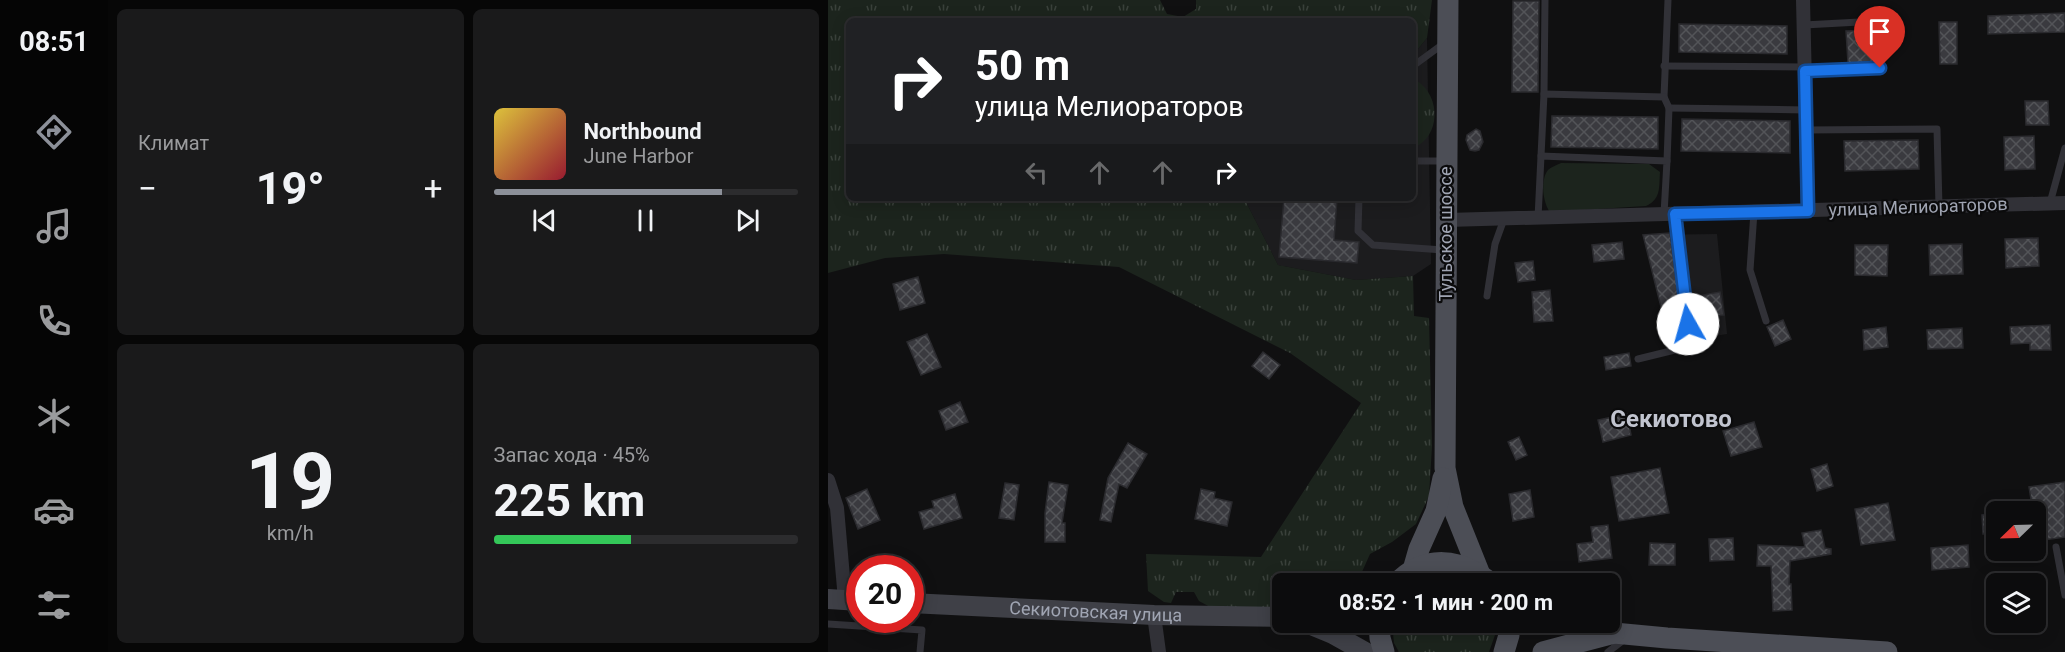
<!DOCTYPE html>
<html lang="ru">
<head>
<meta charset="utf-8">
<style>
	body { margin:0; font-family:Roboto,sans-serif; background:#1a1a1b; color:#f1f3f6; height:100vh; display:flex; flex-direction:column; font-size:22px; white-space:nowrap }
	* { box-sizing:border-box; margin:0 }
	p { font-size:20px; color:#9a9b9d }
	.icon { flex:none; width:33px; height:33px; fill:none; stroke:currentColor; stroke-width:2; stroke-linecap:round; stroke-linejoin:round }
	.map { position:relative; flex:1; overflow:hidden }
	.details { display:flex; flex-direction:column; gap:9px; padding:9px; background:#070707; width:720px }
	.details>* { flex:none }
	.top-card { position:absolute; left:18px; top:18px; width:570px; height:183px; border-radius:9px; box-shadow:0 3px 15px #0003,0 0 0 2px #2c2c2e; background:#202124; color:#fff; overflow:hidden }
	.needle { width:39px; rotate:247deg }
	.fabs { position:absolute; left:1158px; top:501px; display:grid; gap:12px }
	.fabs a { display:grid; place-items:center; width:60px; height:60px; border-radius:9px; background:#0c0c0d; box-shadow:0 3px 15px #0003,0 0 0 2px #2c2c2e; font-size:30px }
	.speed { position:absolute; left:18px; top:555px; display:flex; gap:12px; font-size:30px; font-weight:700; text-align:center }
	.speed>* { display:grid; place-content:center; width:78px; height:78px; border-radius:50%; background:#0c0c0d; box-shadow:0 3px 15px #0003,0 0 0 2px #2c2c2e; line-height:1 }
	.speed .limit { border:9px solid #d22; background:#fff; color:#111 }
	.pin { position:absolute; display:grid; place-items:center; width:51px; height:51px; color:#fff; margin:-62px -26px; border-radius:50% 50% 50% 0; rotate:-45deg; box-shadow:0 0 6px #0007 }
	.pin .icon { rotate:45deg }
	.me { position:absolute; width:66px; margin:-33px; rotate:353deg; stroke-linejoin:round; filter:drop-shadow(0 0 4px #0008) }
	.turn { display:flex; align-items:center; gap:21px; height:126px; padding:0 30px; font-size:27px }
	.turn .icon { width:78px; height:78px; stroke-width:2.5 }
	.turn b { display:block; font-size:42px; line-height:51px }
	.lanes { display:flex; align-items:center; height:57px; padding:0 30px; background:#0003; justify-content:center; gap:30px; direction:ltr }
	.lanes .off { opacity:.35 }
	.big { font-size:45px; font-weight:700; line-height:1.1 }
	.details .card { flex:1; display:flex; flex-direction:column; justify-content:center; gap:9px; min-width:0; padding:0 21px; border-radius:9px; background:#1a1a1b }
	.details .dial { align-items:center; gap:0 }
	.dial b { font-size:78px; line-height:1 }
	.song { display:flex; align-items:center; gap:18px }
	.cover { width:72px; height:72px; border-radius:9px; background:linear-gradient(135deg,hsl(50 70% 55%),hsl(350 70% 35%)) }
	.played { height:6px; border-radius:3px; background:linear-gradient(90deg,#8c9099 75%,#2c2c2e 75%) }
	.keys { display:flex; justify-content:space-around; direction:ltr }
	.heat { display:flex; justify-content:space-between; align-items:center; font-size:33px; direction:ltr }
	.charge { height:9px; border-radius:4px; background:linear-gradient(90deg,#34c759 45%,#2c2c2e 0) }
	.details .tiles { flex:1; display:grid; gap:9px; grid-template-columns:repeat(2,1fr) }
	.trip { position:absolute; left:444px; top:573px; width:348px; height:60px; border-radius:9px; background:#0c0c0d; box-shadow:0 3px 15px #0003,0 0 0 2px #2c2c2e; font-weight:700; line-height:60px; text-align:center }
	main { display:flex; flex:1; min-height:0 }
	.dock { display:flex; flex-direction:column; width:108px; justify-content:space-around; align-items:center; background:#050505; color:#9a9b9d }
	.dock .icon { width:42px; height:42px }
	.dock .current { color:#8c9099 }
	.dock b { font-size:27px; color:#f1f3f6 }
	.map>svg:first-child { display:block }
	.built { fill:#1c1c1e }
	.grass { fill:url(#grass-tufts) }
	.green { fill:#1c241d }
	.building { fill:url(#building-cross-hatch); stroke:#2a2a2e; stroke-width:1.5 }
	.lines { fill:none; stroke-linecap:round; stroke-linejoin:round }
	.lane { stroke:#313137; stroke-width:7 }
	.street { stroke:#313137; stroke-width:14 }
	.secondary { stroke:#3f4047; stroke-width:20 }
	.primary { stroke:#4c4e56; stroke-width:21 }
	.route-casing { stroke:#114b97; stroke-width:15 }
	.route { stroke:#1a73e8; stroke-width:10 }
	.labels { text-anchor:middle; stroke-width:4.5; stroke-linejoin:round; paint-order:stroke }
	.street-label { font-size:18px; fill:#a0a5b3; stroke:#0b0b0c }
	.district-label { font-size:24px; font-weight:bold; fill:#c1c4cf; stroke:#0b0b0c }
</style>
</head>
<body>
<main>
<nav class="dock">
<b>08:51</b>
<svg class="icon current" aria-label="directions" viewBox="0 0 24 24"><path d="M12 3l9 9-9 9-9-9zM9 14v-3h6M13 9l2 2-2 2"/></svg>
<svg class="icon" aria-label="music" viewBox="0 0 24 24"><path d="M9 18V5l10-2v13"/><circle cx="6" cy="18" r="3"/><circle cx="16" cy="16" r="3"/></svg>
<svg class="icon" aria-label="phone" viewBox="0 0 24 24"><path d="M5 4h4l2 5-3 2q2 4 5 5l2-3 5 2v4C11 20 4 13 5 4z"/></svg>
<svg class="icon" aria-label="climate" viewBox="0 0 24 24"><path d="M12 3v18M4 7l16 10M4 17L20 7"/></svg>
<svg class="icon" aria-label="car" viewBox="0 0 24 24"><path d="M5 17H2v-5l4-1 3-4h7l3 4 3 1v5h-3M9 17h6M6 11h13"/><circle cx="7" cy="17" r="2"/><circle cx="17" cy="17" r="2"/></svg>
<svg class="icon" aria-label="filters" viewBox="0 0 24 24"><path d="M4 7h16M4 17h16"/><circle cx="9" cy="7" r="2"/><circle cx="15" cy="17" r="2"/></svg>
</nav>
<section class="details">
<div class="tiles">
<div class="card"><p>Климат</p>
<div class="heat"><a>−</a><b class="big">19°</b><a>+</a></div>
</div>
<div class="card">
<div class="song"><i class="cover"></i><div><b>Northbound</b><p>June Harbor</p></div></div>
<div class="played"></div>
<div class="keys"><svg class="icon" aria-label="previous" viewBox="0 0 24 24"><path d="M18 5L8 12l10 7zM5 5v14"/></svg><svg class="icon" aria-label="pause" viewBox="0 0 24 24"><path d="M8 5v14M16 5v14"/></svg><svg class="icon" aria-label="next" viewBox="0 0 24 24"><path d="M6 5l10 7-10 7zM19 5v14"/></svg></div>
</div>
<div class="card dial"><b>19</b><p>km/h</p></div>
<div class="card"><p>Запас хода · 45%</p><b class="big">225 km</b><div class="charge"></div></div>
</div>
</section>
<div class="map">
<svg width="1237" height="652" viewBox="0 0 1237 652">
	<defs>
		<pattern id="grass-tufts" width="24" height="20" patternUnits="userSpaceOnUse" patternTransform="scale(1.5)"><rect width="24" height="20" fill="#1c241d"/><path d="M3 7l-1-3M5 7V3M7 7l1-3M15 17l-1-3M17 17v-4M19 17l1-3" fill="none" stroke="#3a413b"/></pattern>
		<pattern id="building-cross-hatch" width="8" height="8" patternUnits="userSpaceOnUse" patternTransform="scale(1.5)"><rect width="8" height="8" fill="#3a3a3f"/><path d="M0 0l8 8M0 8l8-8" fill="none" stroke="#535458"/></pattern>
	</defs>
	<rect width="100%" height="100%" fill="#101011"/>
	<!-- built -->
	<g class="built">
		<path d="M 599,38 L 603,264 L 585,276 L 528,280 L 450,265 L 419,204 L 419,198 L 585,198 L 585,55 Z"/>
		<path d="M 889,234 L 899,334 L 842,343 L 815,235 Z"/>
	</g>
	<!-- grass -->
	<g class="grass">
		<path d="M 0,0 L 332,0 L 339,14 L 355,17 L 368,9 L 368,0 L 604,0 L 599,38 L 585,55 L 585,21 L 21,21 L 21,198 L 419,198 L 419,204 L 450,265 L 528,280 L 585,276 L 586,316 L 601,318 L 604,446 L 601,496 L 588,524 L 564,542 L 542,554 L 529,583 L 454,584 L 454,610 L 384,608 L 371,601 L 366,592 L 348,592 L 343,603 L 336,602 L 320,591 L 318,554 L 433,557 L 533,403 L 462,353 L 291,267 L 116,254 L 57,258 L 0,273 Z"/>
		<path d="M 589,81 C 613,96 613,137 585,148 L 585,83 Z"/>
		<path d="M 610,573 C 624,574 635,575 646,584 L 585,584 L 595,577 Z"/>
		<path d="M 564,622 L 668,623 L 668,632 L 661,652 L 571,652 L 566,643 Z"/>
	</g>
	<!-- green -->
	<path class="green" d="M 733,163 L 821,164 L 832,172 C 831,188 833,199 818,206 L 722,212 C 715,203 712,180 720,170 C 723,167 729,165 733,163 Z"/>
	<!-- building -->
	<g class="building">
		<path d="M 685,1 L 711,1 L 710,92 L 684,92 Z"/>
		<path d="M 1237,13 L 1237,32 L 1160,34 L 1160,16 Z"/>
		<path d="M 1111,22 L 1129,22 L 1129,64 L 1112,64 Z"/>
		<path d="M 851,24 L 959,26 L 959,54 L 851,52 Z"/>
		<path d="M 1043,30 L 1045,62 L 1020,63 L 1018,31 Z"/>
		<path d="M 1197,101 L 1220,101 L 1221,125 L 1198,125 Z"/>
		<path d="M 724,116 L 830,117 L 830,149 L 723,147 Z"/>
		<path d="M 854,119 L 962,121 L 962,153 L 853,151 Z"/>
		<path d="M 648,129 L 652,131 L 655,142 L 651,150 L 647,151 L 642,150 L 638,140 L 639,135 Z"/>
		<path d="M 1206,136 L 1207,169 L 1177,170 L 1176,137 Z"/>
		<path d="M 1090,140 L 1091,169 L 1017,171 L 1016,141 Z"/>
		<path d="M 456,198 L 509,198 L 506,240 L 531,242 L 529,263 L 451,257 Z"/>
		<path d="M 842,233 L 854,322 L 853,322 L 855,341 L 842,343 L 815,235 Z"/>
		<path d="M 1210,238 L 1211,266 L 1178,268 L 1177,239 Z"/>
		<path d="M 794,242 L 796,259 L 766,262 L 764,245 Z"/>
		<path d="M 1134,244 L 1135,274 L 1102,275 L 1101,245 Z"/>
		<path d="M 1027,245 L 1060,245 L 1059,276 L 1027,275 Z"/>
		<path d="M 705,261 L 707,280 L 690,282 L 687,263 Z"/>
		<path d="M 90,277 L 97,303 L 72,310 L 65,284 Z"/>
		<path d="M 722,290 L 725,321 L 706,322 L 704,292 Z"/>
		<path d="M 892,292 L 896,315 L 866,320 L 863,297 Z"/>
		<path d="M 955,320 L 963,339 L 947,346 L 939,327 Z"/>
		<path d="M 1222,325 L 1223,350 L 1202,350 L 1202,343 L 1183,344 L 1182,327 Z"/>
		<path d="M 1058,327 L 1060,347 L 1036,350 L 1035,330 Z"/>
		<path d="M 1134,328 L 1135,348 L 1100,349 L 1099,330 Z"/>
		<path d="M 99,334 L 113,367 L 93,375 L 79,342 Z"/>
		<path d="M 435,352 L 452,365 L 441,379 L 424,366 Z"/>
		<path d="M 801,353 L 803,366 L 778,370 L 776,357 Z"/>
		<path d="M 132,402 L 140,422 L 118,430 L 111,411 Z"/>
		<path d="M 799,414 L 803,435 L 775,442 L 770,420 Z"/>
		<path d="M 926,422 L 934,447 L 903,456 L 895,431 Z"/>
		<path d="M 691,437 L 699,455 L 688,460 L 680,442 Z"/>
		<path d="M 300,443 L 319,454 L 299,488 L 291,484 L 283,522 L 272,520 L 280,478 Z"/>
		<path d="M 999,464 L 1005,486 L 989,491 L 983,469 Z"/>
		<path d="M 832,468 L 841,513 L 791,521 L 783,477 Z"/>
		<path d="M 221,482 L 240,485 L 234,523 L 237,523 L 237,542 L 217,542 L 217,513 Z"/>
		<path d="M 1237,482 L 1237,537 L 1209,541 L 1208,512 L 1205,512 L 1201,487 Z"/>
		<path d="M 177,483 L 191,485 L 186,520 L 171,518 Z"/>
		<path d="M 39,489 L 52,520 L 30,529 L 18,498 Z"/>
		<path d="M 373,489 L 387,492 L 386,498 L 404,502 L 399,526 L 367,519 Z"/>
		<path d="M 702,490 L 706,517 L 685,521 L 681,494 Z"/>
		<path d="M 127,494 L 134,518 L 96,529 L 91,512 L 106,508 L 104,501 Z"/>
		<path d="M 1060,503 L 1067,540 L 1033,545 L 1027,509 Z"/>
		<path d="M 1168,514 L 1168,533 L 1155,534 L 1154,515 Z"/>
		<path d="M 780,525 L 784,558 L 751,562 L 749,544 L 765,542 L 763,527 Z"/>
		<path d="M 993,530 L 997,548 L 1003,549 L 1003,554 L 962,561 L 961,584 L 963,584 L 964,610 L 945,611 L 943,566 L 929,566 L 930,545 L 977,547 L 974,533 Z"/>
		<path d="M 905,538 L 906,560 L 882,561 L 881,539 Z"/>
		<path d="M 822,543 L 847,544 L 847,565 L 821,565 Z"/>
		<path d="M 1140,545 L 1141,567 L 1104,570 L 1103,548 Z"/>
	</g>
	<g class="lines">
		<!-- lane -->
		<g class="lane">
			<path d="M 976,25 L 1050,21 L 1052,68 L 977,71"/>
			<path d="M 585,66 L 615,44"/>
			<path d="M 836,66 L 977,67"/>
			<path d="M 716,94 L 717,0"/>
			<path d="M 836,97 L 840,0"/>
			<path d="M 841,108 L 978,110"/>
			<path d="M 978,130 L 1109,129 L 1111,207"/>
			<path d="M 713,156 L 716,94 L 836,97 L 841,108 L 839,161"/>
			<path d="M 585,161 L 616,161"/>
			<path d="M 531,198 L 530,231 L 545,245 L 615,250"/>
			<path d="M 1222,203 L 1237,148"/>
			<path d="M 926,212 L 922,270 L 938,321"/>
			<path d="M 710,218 L 713,156 L 839,161 L 836,214"/>
			<path d="M 659,296 L 667,244 L 676,219"/>
			<path d="M 810,359 L 863,346 L 847,214"/>
			<path d="M 1228,547 L 1237,595"/>
			<path d="M 0,624 L 94,630 L 92,652"/>
			<path d="M 780,652 L 797,639"/>
		</g>
		<!-- street -->
		<g class="street">
			<path d="M 975,0 L 980,211"/>
			<path d="M 619,220 L 1237,203"/>
			<path d="M 0,480 L 9,508 L 17,600"/>
			<path d="M 326,615 L 331,652"/>
		</g>
		<!-- secondary -->
		<g class="secondary">
			<path d="M 0,599 L 32,601"/>
			<path id="s1" d="M 82,603 L 326,615 L 454,617"/>
			<path d="M 476,622 L 505,634 L 537,652"/>
		</g>
		<!-- primary -->
		<g class="primary">
			<path d="M 620,0 L 617,468 L 625,507 L 651,572"/>
			<path d="M 585,570 L 591,549 L 608,511 L 615,478"/>
			<path d="M 568,584 C 597,553 634,558 664,584"/>
			<path d="M 551,622 L 552,638 L 556,652"/>
			<path d="M 749,622 L 786,633 L 839,638 L 1059,652"/>
			<path d="M 676,652 L 681,635 L 681,622"/>
			<path d="M 715,652 L 786,633"/>
		</g>
	</g>
	<g class="lines">
		<defs>
			<path id="route" d="M 860,324 L 847,214 L 980,211 L 977,71 L 1052,68"/>
		</defs>
		<!-- route casing -->
		<use href="#route" class="route-casing"/>
		<!-- route -->
		<use href="#route" class="route"/>
	</g>
	<g class="labels">
		<!-- street labels -->
		<g class="street-label">
			<text transform="translate(1090 207) rotate(-2)" y="6">улица Мелиораторов</text>
			<text transform="translate(618 234) rotate(-90)" y="6">Тульское шоссе</text>
			<text dy="6" stroke="none"><textPath href="#s1" startOffset="186">Секиотовская улица</textPath></text>
		</g>
		<!-- district labels -->
		<g class="district-label">
			<text x="843" y="427">Секиотово</text>
		</g>
	</g>
</svg>
<div class="fabs">
<a><svg class="needle" viewBox="-14 -14 28 28"><path d="M0-13l5 13h-10z" fill="#e53935"/><path d="M0 13l5-13h-10z" fill="#9a9b9d"/></svg></a>
<a><svg class="icon" aria-label="layers" viewBox="0 0 24 24"><path d="M12 4l9 5-9 5-9-5zM3 14l9 5 9-5"/></svg></a>
</div>
<div class="speed"><div class="limit">20</div></div>
<div class="pin" style="left:1052px;top:68px;background:#d93025"><svg class="icon" aria-label="arrive" viewBox="0 0 24 24"><path d="M6 21V4h12l-3 4 3 4H6"/></svg></div>
<svg class="me" style="left:860px;top:324px" viewBox="-20 -20 40 40"><circle r="19" fill="#fff"/><path d="M0-13L10 11 0 6-10 11z" fill="#1a73e8"/></svg>
<div class="trip">08:52 · 1 мин · 200 m</div>
<div class="top-card">
<div class="turn"><svg class="icon" aria-label="right" viewBox="0 0 24 24"><path d="M7 20v-9h11M14 6l5 5-5 5"/></svg><div><b>50 m</b>улица Мелиораторов</div></div>
<div class="lanes"><svg class="icon off" aria-label="left" viewBox="0 0 24 24"><path d="M17 20v-9H6M10 6l-5 5 5 5"/></svg><svg class="icon off" aria-label="ahead" viewBox="0 0 24 24"><path d="M12 20V5M6 11l6-6 6 6"/></svg><svg class="icon off" aria-label="ahead" viewBox="0 0 24 24"><path d="M12 20V5M6 11l6-6 6 6"/></svg><svg class="icon" aria-label="right" viewBox="0 0 24 24"><path d="M7 20v-9h11M14 6l5 5-5 5"/></svg></div>
</div>
</div>
</main>
</body>
</html>
